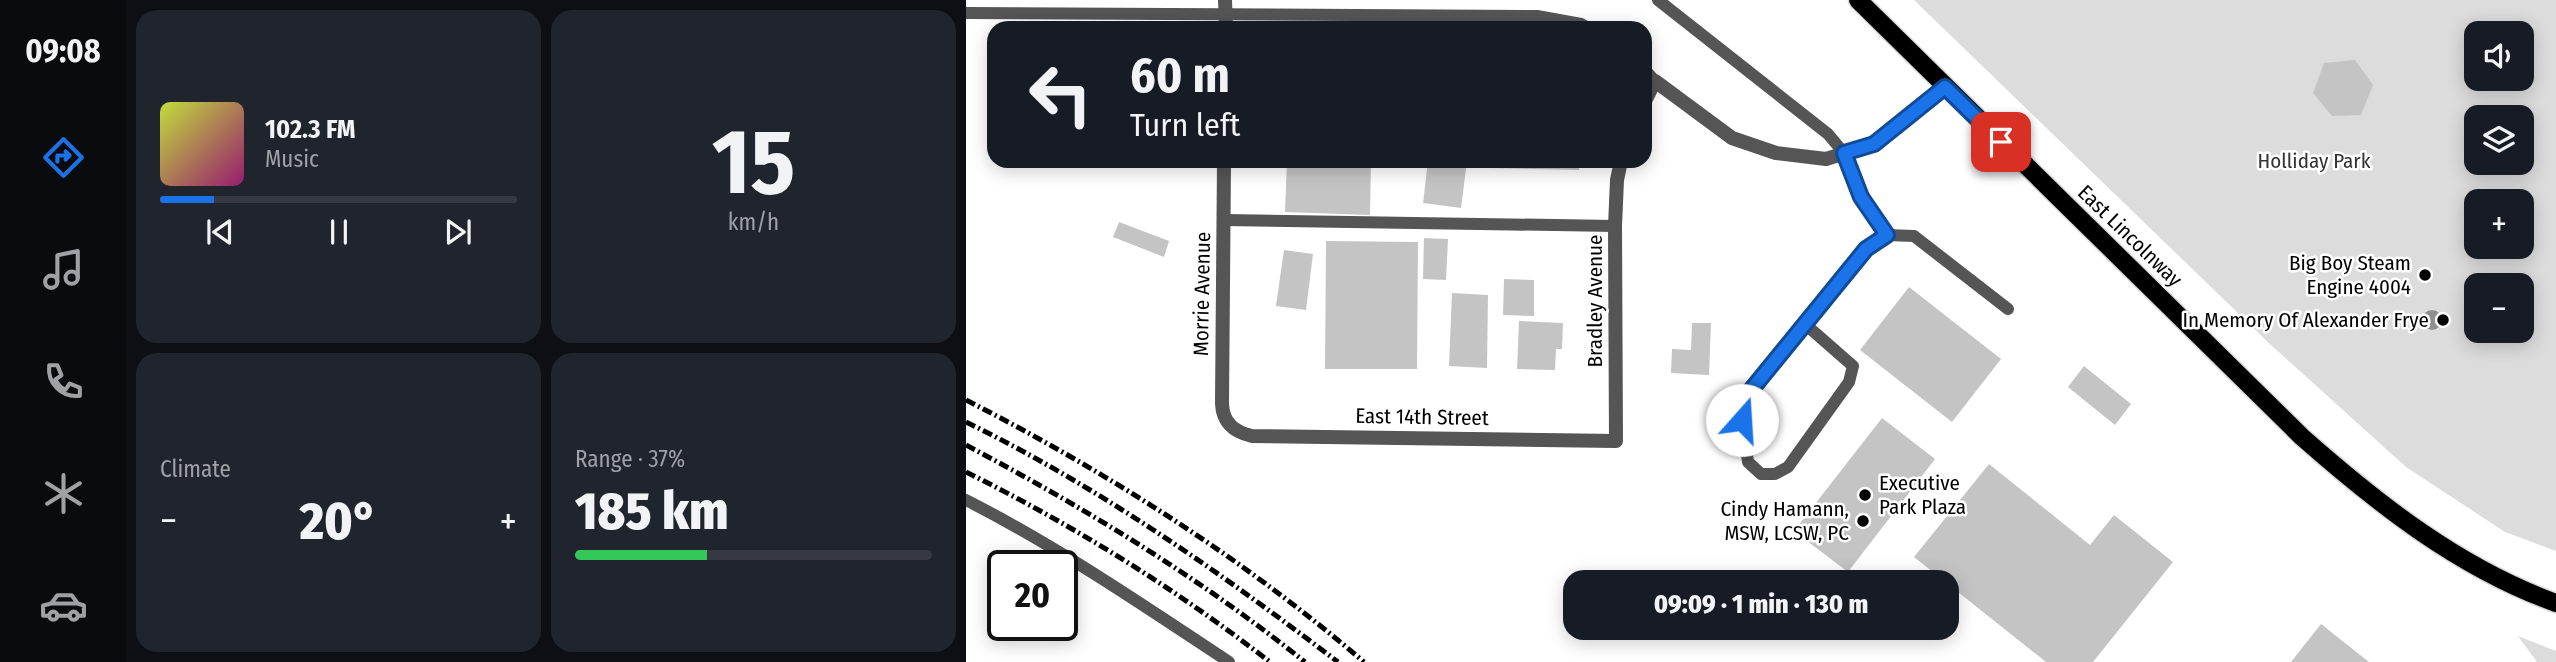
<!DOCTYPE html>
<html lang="en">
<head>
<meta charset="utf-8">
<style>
	body { margin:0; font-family:"Fira Sans Condensed",sans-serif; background:#20242c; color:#f1f3f6; height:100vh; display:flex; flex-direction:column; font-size:26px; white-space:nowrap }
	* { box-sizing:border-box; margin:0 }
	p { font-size:23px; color:#9ea1a6 }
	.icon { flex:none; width:38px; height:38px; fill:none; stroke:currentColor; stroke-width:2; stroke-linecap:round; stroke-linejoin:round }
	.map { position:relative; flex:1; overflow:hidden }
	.details { display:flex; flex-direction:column; gap:10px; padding:10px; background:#0d0f14; width:840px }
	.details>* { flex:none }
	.hud { position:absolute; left:21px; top:21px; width:665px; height:147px; border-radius:21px; box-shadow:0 4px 18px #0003; background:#171b24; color:#f1f3f6; overflow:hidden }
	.buttons { position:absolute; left:1498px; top:21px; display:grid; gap:14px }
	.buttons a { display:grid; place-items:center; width:70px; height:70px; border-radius:14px; background:#171b24; box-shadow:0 4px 18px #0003; font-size:35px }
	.speed { position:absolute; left:21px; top:550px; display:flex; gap:14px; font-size:35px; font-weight:700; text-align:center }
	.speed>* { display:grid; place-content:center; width:91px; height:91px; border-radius:50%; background:#171b24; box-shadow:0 4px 18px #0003; line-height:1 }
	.speed .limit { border:4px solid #111; border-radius:10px; background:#fff; color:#111 }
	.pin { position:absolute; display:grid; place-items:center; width:60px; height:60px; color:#fff; margin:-30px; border-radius:14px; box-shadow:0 4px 10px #0006 }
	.me { position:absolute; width:77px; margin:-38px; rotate:19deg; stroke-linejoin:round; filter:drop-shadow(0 0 5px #0008) }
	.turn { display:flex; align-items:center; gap:24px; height:147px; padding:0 28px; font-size:32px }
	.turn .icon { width:91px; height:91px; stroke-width:2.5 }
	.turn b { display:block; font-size:49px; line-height:60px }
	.big { font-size:52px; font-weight:800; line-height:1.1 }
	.details .widget { flex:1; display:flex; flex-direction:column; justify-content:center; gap:10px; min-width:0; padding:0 24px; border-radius:21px; background:#20242c }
	.details .dial { align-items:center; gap:0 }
	.dial b { font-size:91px; line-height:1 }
	.song { display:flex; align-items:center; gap:21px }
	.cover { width:84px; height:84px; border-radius:10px; background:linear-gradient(135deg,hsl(70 70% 55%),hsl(320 70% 35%)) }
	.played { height:7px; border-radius:4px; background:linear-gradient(90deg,#1a73e8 15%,#363941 15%) }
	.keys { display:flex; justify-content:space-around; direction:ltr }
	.heat { display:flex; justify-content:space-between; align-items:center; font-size:38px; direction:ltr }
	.charge { height:10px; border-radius:5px; background:linear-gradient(90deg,#34c759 37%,#363941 0) }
	.details .tiles { flex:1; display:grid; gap:10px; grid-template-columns:repeat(2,1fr) }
	.trip { position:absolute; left:597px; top:570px; width:396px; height:70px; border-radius:21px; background:#171b24; box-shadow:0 4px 18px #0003; font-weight:800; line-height:70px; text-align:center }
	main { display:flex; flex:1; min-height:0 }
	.menu { display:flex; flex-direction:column; width:126px; justify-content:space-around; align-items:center; background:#090b0e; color:#9ea1a6 }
	.menu .icon { width:49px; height:49px }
	.menu .current { color:#1a73e8 }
	.menu b { font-size:32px; color:#f1f3f6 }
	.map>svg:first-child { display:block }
	.green { fill:#dcdcdc; fill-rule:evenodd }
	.building { fill:#c4c4c4 }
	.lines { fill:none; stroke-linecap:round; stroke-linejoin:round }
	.primary-casing { stroke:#dbdbdb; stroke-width:21 }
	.service { stroke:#555; stroke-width:12 }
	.minor { stroke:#555; stroke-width:14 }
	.primary { stroke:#000; stroke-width:18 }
	.rail { stroke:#000; stroke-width:5; stroke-dasharray:10 3.5 2 3.5; stroke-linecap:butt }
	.tree { fill:#8f8f8f }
	.route-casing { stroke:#114b97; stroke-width:18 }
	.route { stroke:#1a73e8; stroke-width:12 }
	.poi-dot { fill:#000; stroke:#fff; stroke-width:2.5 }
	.labels { text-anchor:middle; stroke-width:5; stroke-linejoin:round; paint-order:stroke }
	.park-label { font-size:21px; fill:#333; stroke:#fff }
	.street-label { font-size:21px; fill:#000; stroke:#fff }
	.poi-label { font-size:21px; fill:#000; stroke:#fff; text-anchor:end }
</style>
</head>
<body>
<main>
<nav class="menu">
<b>09:08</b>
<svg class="icon current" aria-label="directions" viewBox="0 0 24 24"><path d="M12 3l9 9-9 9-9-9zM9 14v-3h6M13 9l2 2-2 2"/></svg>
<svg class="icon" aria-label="music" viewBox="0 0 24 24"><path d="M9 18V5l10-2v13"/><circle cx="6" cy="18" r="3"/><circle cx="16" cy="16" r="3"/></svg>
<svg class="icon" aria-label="phone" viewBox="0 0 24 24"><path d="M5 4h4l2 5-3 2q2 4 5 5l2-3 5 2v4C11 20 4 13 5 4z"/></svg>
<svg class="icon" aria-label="climate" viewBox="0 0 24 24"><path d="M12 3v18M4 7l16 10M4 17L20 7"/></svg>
<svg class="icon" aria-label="car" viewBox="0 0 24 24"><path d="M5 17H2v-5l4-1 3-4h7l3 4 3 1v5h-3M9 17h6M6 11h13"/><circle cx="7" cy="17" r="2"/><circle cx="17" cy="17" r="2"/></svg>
</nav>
<section class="details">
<div class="tiles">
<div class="widget">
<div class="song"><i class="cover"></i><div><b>102.3 FM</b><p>Music</p></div></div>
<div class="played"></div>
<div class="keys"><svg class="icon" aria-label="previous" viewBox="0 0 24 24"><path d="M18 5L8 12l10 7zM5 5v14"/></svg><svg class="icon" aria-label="pause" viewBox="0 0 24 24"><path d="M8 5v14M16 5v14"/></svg><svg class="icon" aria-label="next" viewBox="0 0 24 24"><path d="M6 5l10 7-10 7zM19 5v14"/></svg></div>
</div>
<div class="widget dial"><b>15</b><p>km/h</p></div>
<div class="widget"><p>Climate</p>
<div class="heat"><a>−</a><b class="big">20°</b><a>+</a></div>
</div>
<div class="widget"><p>Range · 37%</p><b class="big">185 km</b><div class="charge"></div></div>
</div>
</section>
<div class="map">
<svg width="1590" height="662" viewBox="0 0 1590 662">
	<rect width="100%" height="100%" fill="#fff"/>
	<!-- green -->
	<g class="green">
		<path d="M 948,0 L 1590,0 L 1590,551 L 1539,532 L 1440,467 L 1305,345 ZM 1510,33 L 1556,33 L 1556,79 L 1510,79 ZM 1510,117 L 1556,117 L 1556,163 L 1510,163 ZM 1510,201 L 1556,201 L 1556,247 L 1510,247 ZM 1510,285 L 1556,285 L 1556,331 L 1510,331 Z"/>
		<path d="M 1552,636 L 1590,651 L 1590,662 L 1571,662 Z"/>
	</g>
	<!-- building -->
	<g class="building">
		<path d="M 1389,60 L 1407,85 L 1395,115 L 1366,116 L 1347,93 L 1358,63 Z"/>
		<path d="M 321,161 L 405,161 L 404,215 L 319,212 Z"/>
		<path d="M 462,161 L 501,161 L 495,208 L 457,203 Z"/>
		<path d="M 525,161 L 613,161 L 613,170 L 525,168 Z"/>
		<path d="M 153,222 L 203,241 L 198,257 L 147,237 Z"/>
		<path d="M 458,238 L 482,239 L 480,280 L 457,279 Z"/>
		<path d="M 360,241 L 452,242 L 451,369 L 359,369 Z"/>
		<path d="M 318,250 L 347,254 L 340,310 L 310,306 Z"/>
		<path d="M 538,279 L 568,280 L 568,316 L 537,315 Z"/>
		<path d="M 943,287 L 1035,359 L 986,422 L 894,350 Z"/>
		<path d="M 486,293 L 522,295 L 521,368 L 483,366 Z"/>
		<path d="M 553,321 L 597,323 L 596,349 L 590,349 L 589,370 L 551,369 Z"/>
		<path d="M 726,323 L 745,323 L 743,375 L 705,373 L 706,349 L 725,350 Z"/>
		<path d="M 1118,366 L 1165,404 L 1149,425 L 1102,387 Z"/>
		<path d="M 916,418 L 969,459 L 882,572 L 828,531 Z"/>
		<path d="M 1023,464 L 1124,545 L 1148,515 L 1207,562 L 1127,662 L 1080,662 L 948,557 Z"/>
		<path d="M 1355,624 L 1403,662 L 1325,662 Z"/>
	</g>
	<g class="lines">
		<defs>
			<path id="primary" d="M 892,0 L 1336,437 C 1412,504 1493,568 1590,603"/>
		</defs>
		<!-- primary casing -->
		<use href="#primary" class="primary-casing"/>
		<!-- service -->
		<g class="service">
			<path d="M 692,0 L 862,134 L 878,153 L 895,197 L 921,235"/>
			<path d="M 0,13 L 571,16 L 615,24 L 622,28"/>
			<path d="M 679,70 L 689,81"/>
			<path d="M 258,220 L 649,226"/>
			<path d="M 839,324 L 887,366 L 883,382 L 822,467 L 809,474 L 795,474 L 782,462 L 776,420 L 781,395 L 900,249 L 921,235 L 948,236 L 1042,309"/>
			<path d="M 0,500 C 92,547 177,605 263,662"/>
		</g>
		<!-- minor -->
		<g class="minor">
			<path d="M 259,0 L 260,28"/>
			<path d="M 679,101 L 689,81 L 766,138 L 810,153 L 860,159 L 908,144 L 979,87"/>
			<path d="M 258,161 L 256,404 C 257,423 268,432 286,436 L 650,441 L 649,226 L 651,180 L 655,161"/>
		</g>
		<!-- primary -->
		<use href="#primary" class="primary"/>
		<!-- rail -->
		<g class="rail">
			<path d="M 0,400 C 141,472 278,559 398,662"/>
			<path d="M 0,422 C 133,487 255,573 372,662"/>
			<path d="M 0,445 C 119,508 234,578 339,662"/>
			<path d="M 0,472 C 107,525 210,589 304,662"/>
		</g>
	</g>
	<!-- trees -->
	<circle class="tree" cx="1466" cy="320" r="10"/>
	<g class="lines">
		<defs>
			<path id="route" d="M 776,420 L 781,395 L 900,249 L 921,235 L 895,197 L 878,153 L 908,144 L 979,87 L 1035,142"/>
		</defs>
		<!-- route casing -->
		<use href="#route" class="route-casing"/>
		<!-- route -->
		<use href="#route" class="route"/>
	</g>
	<!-- markers -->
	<g class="poi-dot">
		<circle cx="1459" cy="275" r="7"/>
		<circle cx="1477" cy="320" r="7"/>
		<circle cx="899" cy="495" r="7"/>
		<circle cx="897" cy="521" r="7"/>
	</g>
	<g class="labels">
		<!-- park labels -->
		<g class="park-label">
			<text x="1348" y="168">Holliday Park</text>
		</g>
		<!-- street labels -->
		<g class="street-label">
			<text transform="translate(1164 236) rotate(44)" y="7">East Lincolnway</text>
			<text transform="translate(236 294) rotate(-89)" y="7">Morrie Avenue</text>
			<text transform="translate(629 301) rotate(-90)" y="7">Bradley Avenue</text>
			<text transform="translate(456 417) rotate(1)" y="7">East 14th Street</text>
		</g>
		<!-- poi labels -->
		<g class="poi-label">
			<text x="1445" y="270">Big Boy Steam<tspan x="1445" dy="24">Engine 4004</tspan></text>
			<text x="1463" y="327">In Memory Of Alexander Frye</text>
			<text x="913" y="490" text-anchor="start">Executive<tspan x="913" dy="24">Park Plaza</tspan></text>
			<text x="883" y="516">Cindy Hamann,<tspan x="883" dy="24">MSW, LCSW, PC</tspan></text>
		</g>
	</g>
</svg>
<div class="buttons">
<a><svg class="icon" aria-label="sound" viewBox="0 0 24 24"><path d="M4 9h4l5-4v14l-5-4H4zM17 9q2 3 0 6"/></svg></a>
<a><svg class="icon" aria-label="layers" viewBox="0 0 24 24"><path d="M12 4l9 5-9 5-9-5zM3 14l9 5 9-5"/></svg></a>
<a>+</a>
<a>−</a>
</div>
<div class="speed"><div class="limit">20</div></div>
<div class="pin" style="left:1035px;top:142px;background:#d93025"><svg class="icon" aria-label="arrive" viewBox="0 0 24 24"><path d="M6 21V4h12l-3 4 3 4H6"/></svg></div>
<svg class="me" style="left:776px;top:420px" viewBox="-20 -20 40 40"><circle r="19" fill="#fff"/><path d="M0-13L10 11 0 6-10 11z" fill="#1a73e8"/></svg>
<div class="trip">09:09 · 1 min · 130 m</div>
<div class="hud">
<div class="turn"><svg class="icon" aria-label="left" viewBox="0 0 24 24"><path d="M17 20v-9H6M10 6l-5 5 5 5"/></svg><div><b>60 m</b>Turn left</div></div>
</div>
</div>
</main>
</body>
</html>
